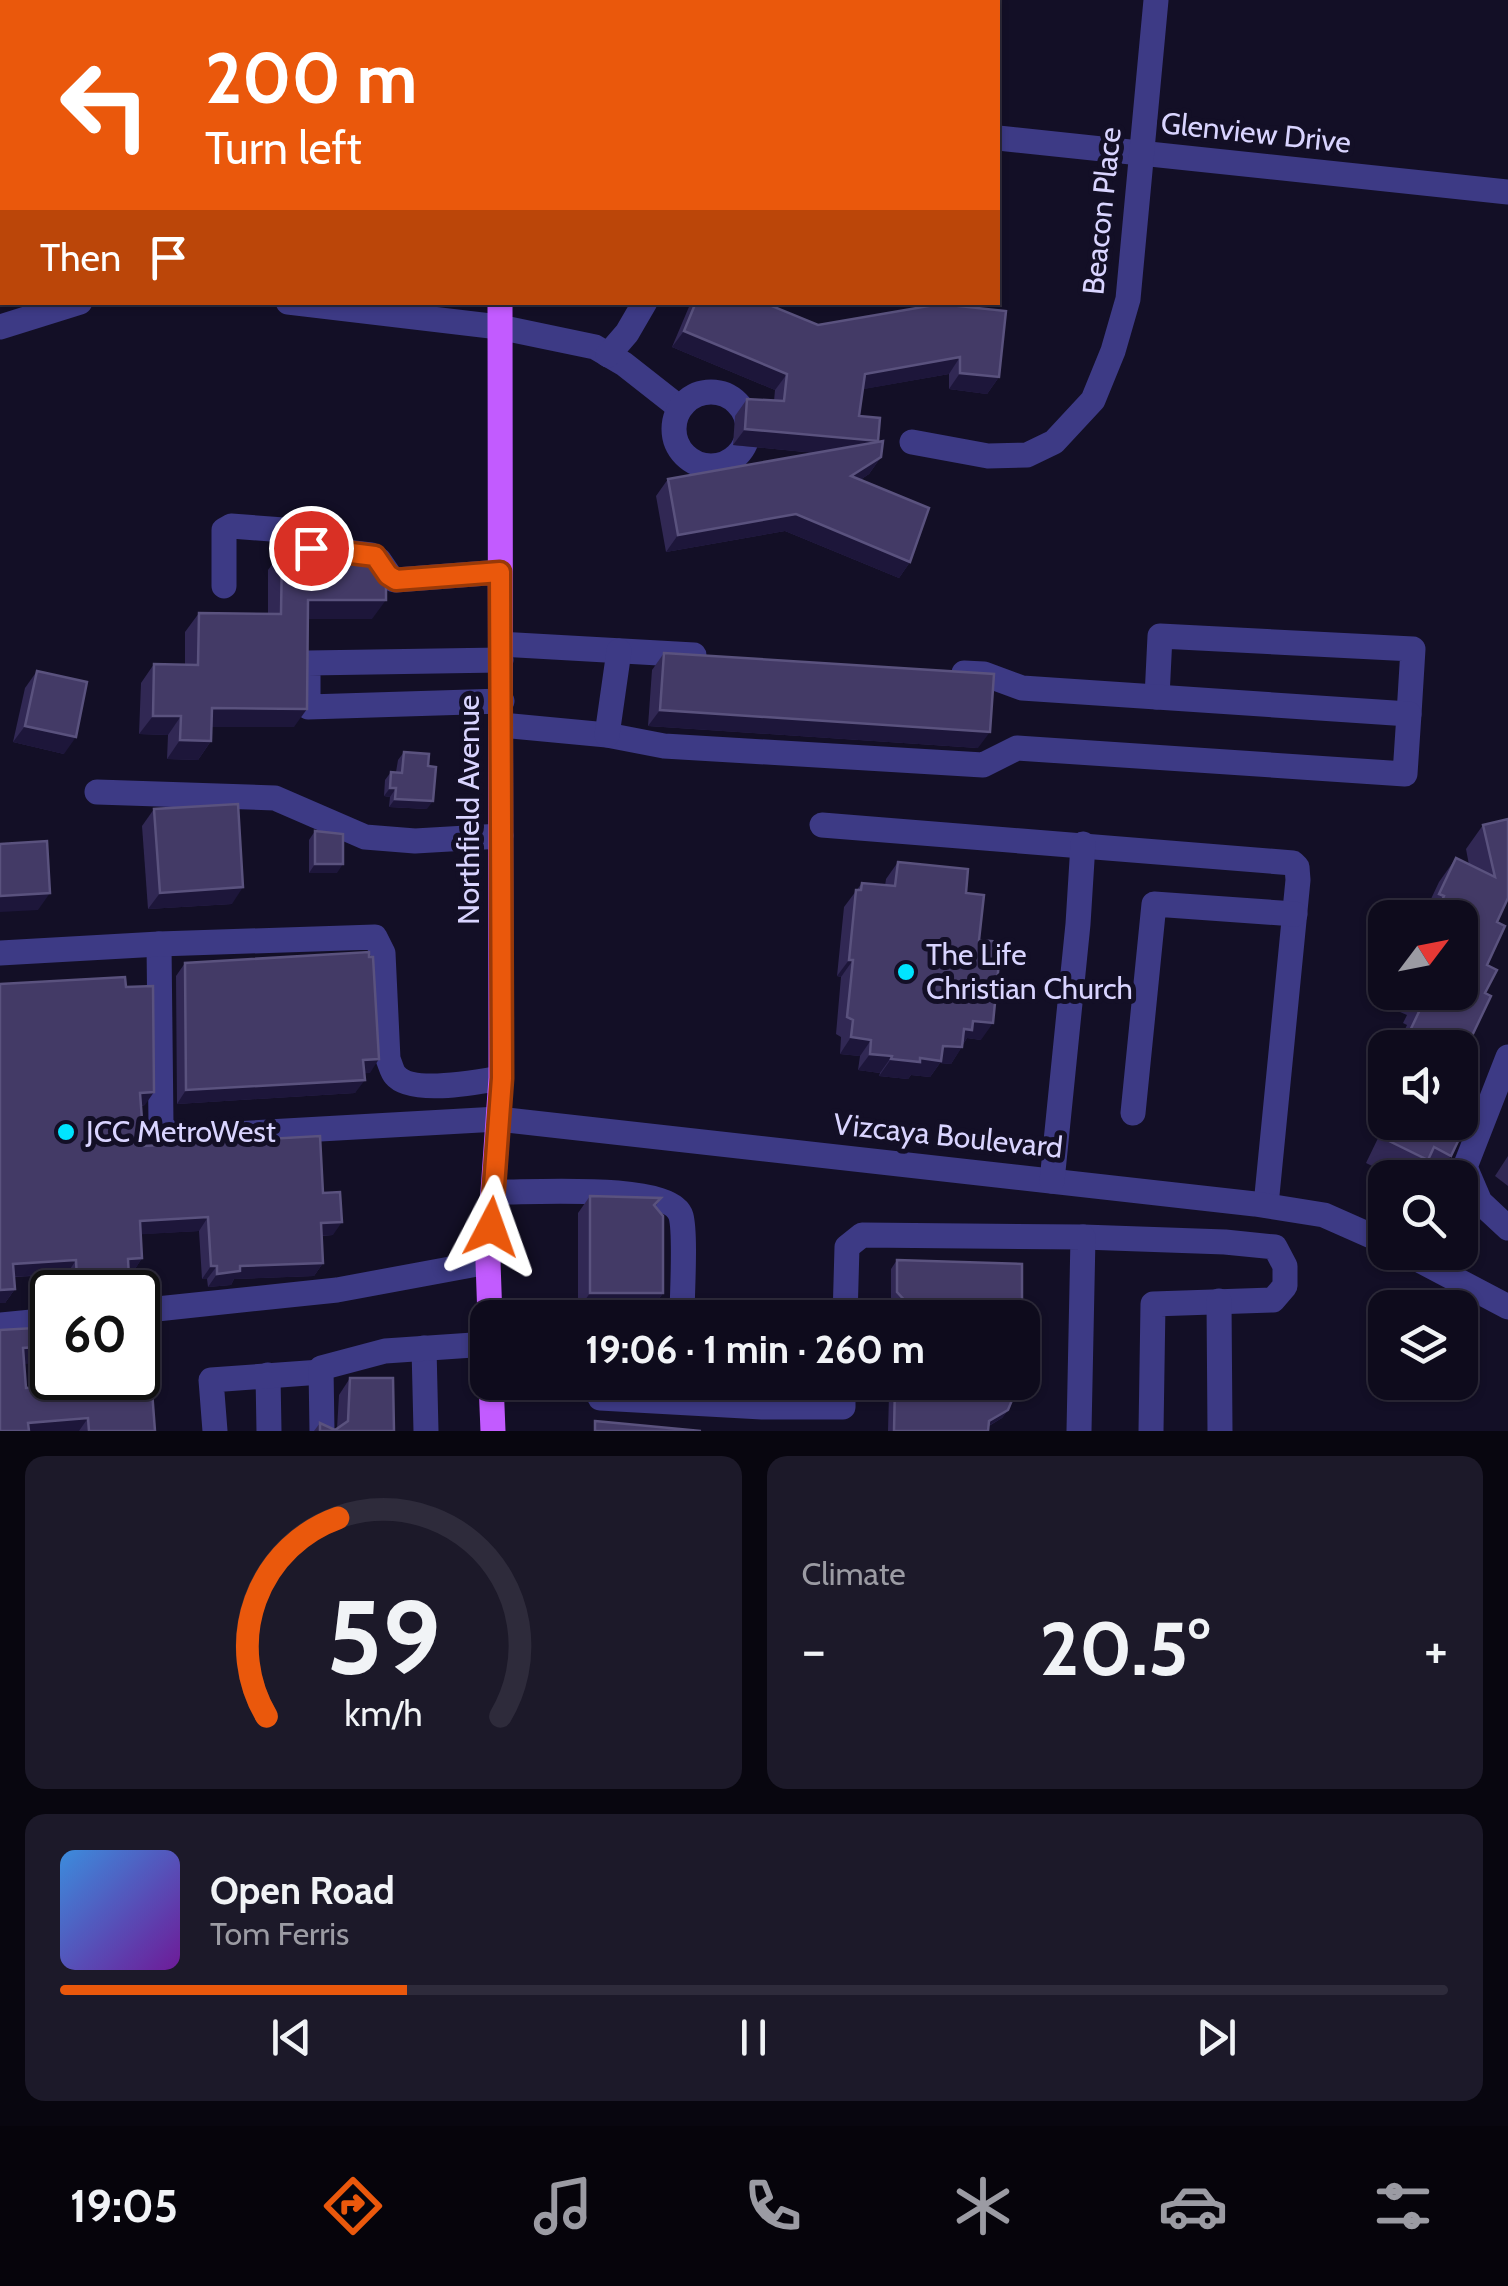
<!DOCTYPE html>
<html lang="en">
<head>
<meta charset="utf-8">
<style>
	body { margin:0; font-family:Cabin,sans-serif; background:#1c1929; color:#f1f3f6; height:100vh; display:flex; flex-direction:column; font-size:38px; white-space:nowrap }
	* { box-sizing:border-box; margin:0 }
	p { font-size:32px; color:#9b9ba3 }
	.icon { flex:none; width:55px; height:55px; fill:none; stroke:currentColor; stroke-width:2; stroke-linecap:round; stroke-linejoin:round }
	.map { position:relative; height:1431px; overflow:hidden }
	.side { display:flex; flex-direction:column; gap:25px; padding:25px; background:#08060f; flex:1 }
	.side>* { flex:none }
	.banner { position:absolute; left:0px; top:0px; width:1000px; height:305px; box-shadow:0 2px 8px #0004,0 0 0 2px #2e2b3b; background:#ea580c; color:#fff; overflow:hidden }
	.needle { width:65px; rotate:58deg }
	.buttons { position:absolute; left:1368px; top:900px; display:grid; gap:20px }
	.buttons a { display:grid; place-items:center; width:110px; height:110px; border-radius:20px; background:#0e0b1c; box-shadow:0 2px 8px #0004,0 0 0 2px #2e2b3b; font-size:50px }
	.speed { position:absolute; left:30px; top:1270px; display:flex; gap:20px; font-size:50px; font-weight:700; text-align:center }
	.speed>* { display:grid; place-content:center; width:130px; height:130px; border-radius:50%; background:#0e0b1c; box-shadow:0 2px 8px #0004,0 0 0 2px #2e2b3b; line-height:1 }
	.speed .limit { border:5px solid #111; border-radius:15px; background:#fff; color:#111 }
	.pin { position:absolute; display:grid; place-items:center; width:85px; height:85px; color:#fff; margin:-42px; border:5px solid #fff; border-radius:50%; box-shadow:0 2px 10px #0007 }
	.me { position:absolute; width:110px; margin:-55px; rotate:4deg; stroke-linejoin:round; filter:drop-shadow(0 0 8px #0008) }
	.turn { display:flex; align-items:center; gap:35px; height:210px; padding:0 40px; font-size:45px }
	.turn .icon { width:130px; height:130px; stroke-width:2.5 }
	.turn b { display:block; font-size:70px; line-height:85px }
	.then { display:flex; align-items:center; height:95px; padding:0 40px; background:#0003; gap:20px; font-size:38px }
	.big { font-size:75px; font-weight:800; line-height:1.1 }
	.side .widget { flex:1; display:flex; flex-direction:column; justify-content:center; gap:15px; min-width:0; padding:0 35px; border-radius:20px; background:#1c1929 }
	.side .dial { align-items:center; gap:0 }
	.dial svg { height:260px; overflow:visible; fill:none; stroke:#2e2b3b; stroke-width:7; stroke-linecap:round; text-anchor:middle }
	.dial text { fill:#f1f3f6; stroke:none }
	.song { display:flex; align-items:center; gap:30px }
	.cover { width:120px; height:120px; border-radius:15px; background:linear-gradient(135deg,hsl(210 70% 55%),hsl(280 70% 35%)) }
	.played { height:10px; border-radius:5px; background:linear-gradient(90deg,#ea580c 25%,#2e2b3b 25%) }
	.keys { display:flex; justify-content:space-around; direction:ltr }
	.heat { display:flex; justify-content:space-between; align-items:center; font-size:55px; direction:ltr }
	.side .tiles { flex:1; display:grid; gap:25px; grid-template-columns:1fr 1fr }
	.widget:last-child { grid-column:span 2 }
	.trip { position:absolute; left:470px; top:1300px; width:570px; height:100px; border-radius:20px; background:#0e0b1c; box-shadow:0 2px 8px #0004,0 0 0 2px #2e2b3b; font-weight:800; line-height:100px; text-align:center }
	.dock { display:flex; height:160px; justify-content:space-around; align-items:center; background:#06040b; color:#9b9ba3 }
	.dock .icon { width:70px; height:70px }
	.dock .selected { color:#ea580c }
	.dock b { font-size:45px; color:#f1f3f6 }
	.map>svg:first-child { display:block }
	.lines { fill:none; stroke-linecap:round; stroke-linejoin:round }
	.minor { stroke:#3d3a85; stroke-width:25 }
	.major { stroke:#c25bff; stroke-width:25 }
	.wall { fill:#312854 }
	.shaded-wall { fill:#1d163a }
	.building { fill:#433a66; stroke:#5a527e; stroke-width:2.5 }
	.route-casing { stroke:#983908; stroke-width:25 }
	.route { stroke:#ea580c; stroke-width:18 }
	.poi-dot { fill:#00e5ff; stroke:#130f26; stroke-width:4 }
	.labels { text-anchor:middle; stroke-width:10; stroke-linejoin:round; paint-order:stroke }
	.street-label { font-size:30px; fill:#d9d4ff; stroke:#130f26 }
	.poi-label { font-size:30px; fill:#d9d4ff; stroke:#130f26; text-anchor:start }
</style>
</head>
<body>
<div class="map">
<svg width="1508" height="1431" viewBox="0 0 1508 1431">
	<rect width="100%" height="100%" fill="#130f26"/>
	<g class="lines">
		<!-- minor -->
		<g class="minor">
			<path d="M 356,0 L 357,2"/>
			<path d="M 444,2 L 444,0"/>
			<path d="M 998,138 L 1508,192"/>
			<path d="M 288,302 L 499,327 L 595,347 L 624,364 L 680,408"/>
			<path d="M 0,327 L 80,302"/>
			<path d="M 608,355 L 627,333 L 645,302"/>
			<circle cx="711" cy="429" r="37"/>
			<path d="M 912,442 L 988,456 L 1027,455 L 1054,442 L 1093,400 L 1113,351 L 1128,299 L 1156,0"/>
			<path d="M 224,586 L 224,530 L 231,526 L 297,531 L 311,548 L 371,555 L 379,560 L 392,579 L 396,580 L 500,572"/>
			<path d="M 501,644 L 694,655"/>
			<path d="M 501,660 L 308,663 L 308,707 L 502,701"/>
			<path d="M 1157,697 L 1160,636 L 1413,649 L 1409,714"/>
			<path d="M 502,725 L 607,735 L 664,746 L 983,765 L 1017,748 L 1405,774 L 1409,714 L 1022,688 L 984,674 L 964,673"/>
			<path d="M 607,735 L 619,651"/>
			<path d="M 97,792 L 275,798 L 365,837 L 415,841 L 501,836"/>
			<path d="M 822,825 L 1293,863 L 1297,867 L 1298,880 L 1266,1205"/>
			<path d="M 159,944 L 161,1124 L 167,1132 L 180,1137 L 498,1119 L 1255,1204 L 1324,1215 L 1385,1242"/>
			<path d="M 0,953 L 159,944 L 375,937 L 383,953 L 388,1059 C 390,1063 392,1072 395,1075 C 411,1095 478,1082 501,1078"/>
			<path d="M 1508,1057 L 1465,1167 L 1480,1202 L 1508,1228"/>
			<path d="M 1133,1113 L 1154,904 L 1295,914"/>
			<path d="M 1052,1181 L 1078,924 L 1083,844"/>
			<path d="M 493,1192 C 525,1193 671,1182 681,1216 C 686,1235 682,1294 682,1318"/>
			<path d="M 1083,1237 L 1225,1242 L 1275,1247 L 1285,1266 L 1285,1286 L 1273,1300 L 1153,1304 L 1151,1431"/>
			<path d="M 1404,1252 L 1508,1307"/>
			<path d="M 1219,1301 L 1220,1431"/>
			<path d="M 138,1311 L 337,1290 L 488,1262"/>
			<path d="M 845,1318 L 847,1247 L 862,1235 L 1083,1237 L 1079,1431"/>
			<path d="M 0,1325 L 52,1320"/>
			<path d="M 424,1348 L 426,1431"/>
			<path d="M 268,1375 L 269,1431"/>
			<path d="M 600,1398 L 762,1407 L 843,1407 L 843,1382"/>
			<path d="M 215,1431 L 211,1380 L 321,1372"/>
			<path d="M 322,1431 L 321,1368 L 385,1351 L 488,1344"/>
		</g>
		<!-- major -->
		<g class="major">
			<path d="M 507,2 L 507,0"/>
			<path d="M 490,1318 L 488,1262 L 501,1078 L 500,302"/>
			<path d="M 491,1382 L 493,1431"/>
		</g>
	</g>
	<!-- wall -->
	<g class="wall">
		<path d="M 691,302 L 762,302 L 818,325 L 940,304 L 999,377 L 987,394 L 949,389 L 949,374 L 863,389 L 859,416 L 878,441 L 881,457 L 869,474 L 860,480 L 910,562 L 899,578 L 785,531 L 666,552 L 656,496 L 668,479 L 815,453 L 733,445 L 735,416 L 747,399 L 774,401 L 775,390 L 672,347 Z"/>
		<path d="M 282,551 L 372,619 L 308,619 L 294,727 L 212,727 L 211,741 L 198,760 L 167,759 L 168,735 L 139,734 L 141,683 L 154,664 L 185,665 L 185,632 L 199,613 L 268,614 L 268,570 Z"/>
		<path d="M 664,653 L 978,748 L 648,726 L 652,670 Z"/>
		<path d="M 37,671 L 64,754 L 13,742 L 25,688 Z"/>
		<path d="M 404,752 L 427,809 L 389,807 L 390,797 L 384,796 L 385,780 L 391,772 L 396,772 L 398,760 Z"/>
		<path d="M 154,809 L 232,904 L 148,909 L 142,826 Z"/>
		<path d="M 1508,819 L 1497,922 L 1487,965 L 1485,993 L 1470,1040 L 1468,1062 L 1460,1048 L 1396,1048 L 1407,1025 L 1403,1023 L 1407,1015 L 1400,1012 L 1408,992 L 1460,992 L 1460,918 L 1422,918 L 1439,882 L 1456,858 L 1469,865 L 1466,849 L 1483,825 Z"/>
		<path d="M 315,831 L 337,873 L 309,873 L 309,840 Z"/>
		<path d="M 898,862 L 966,893 L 979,940 L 981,1040 L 967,1038 L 951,1064 L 940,1063 L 930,1077 L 911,1075 L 908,1079 L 879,1076 L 880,1073 L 858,1070 L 860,1056 L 840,1054 L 841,1037 L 836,1034 L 841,977 L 837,976 L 844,907 L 862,883 L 885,886 L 886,879 Z"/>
		<path d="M 185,963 L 370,1073 L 364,1073 L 355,1093 L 177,1104 L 176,976 Z"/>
		<path d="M 0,984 L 126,987 L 145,1105 L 141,1106 L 144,1146 L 323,1193 L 333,1235 L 322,1236 L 323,1263 L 314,1276 L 234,1279 L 231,1285 L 208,1287 L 207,1279 L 202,1279 L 199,1231 L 141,1234 L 142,1258 L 133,1272 L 129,1272 L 129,1278 L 120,1291 L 68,1292 L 67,1274 L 14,1277 L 15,1289 L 5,1303 L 0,1303 Z"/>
		<path d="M 1385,1106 L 1385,1122 L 1459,1122 L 1453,1134 L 1451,1156 L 1435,1178 L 1429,1178 L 1420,1173 L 1416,1178 L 1397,1178 L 1366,1163 L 1381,1132 L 1374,1128 Z"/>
		<path d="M 1508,1156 L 1508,1186 L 1495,1176 Z"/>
		<path d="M 590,1196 L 661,1198 L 655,1207 L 663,1293 L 652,1309 L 578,1310 L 578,1213 Z"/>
		<path d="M 897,1260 L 1022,1318 L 907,1318 L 891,1301 L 891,1269 Z"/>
		<path d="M 24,1364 L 26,1388 L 67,1385 L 66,1378 L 138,1378 L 155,1431 L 0,1431 Z"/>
		<path d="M 350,1378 L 394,1431 L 314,1431 L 320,1423 L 335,1430 L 337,1429 L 339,1395 Z"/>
		<path d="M 895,1382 L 1021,1382 L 1021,1388 L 1015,1396 L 1013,1396 L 1008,1410 L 1002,1418 L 989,1426 L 988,1431 L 888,1431 L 889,1395 Z"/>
	</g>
	<!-- shaded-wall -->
	<g class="shaded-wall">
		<path d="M 684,331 L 787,374 L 775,390 L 672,347 Z"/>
		<path d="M 960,357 L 949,374 L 853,391 L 865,374 Z"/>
		<path d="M 960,373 L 999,377 L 987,394 L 949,389 Z"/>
		<path d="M 745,429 L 878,441 L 866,458 L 733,445 Z"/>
		<path d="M 881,457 L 869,474 L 840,493 L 851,476 Z"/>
		<path d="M 796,514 L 910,562 L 899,578 L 785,531 L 666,552 L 678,535 Z"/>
		<path d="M 308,600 L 386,600 L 372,619 L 294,619 Z"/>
		<path d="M 212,708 L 307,709 L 294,727 L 199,727 Z"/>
		<path d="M 660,710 L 990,732 L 978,748 L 648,726 Z"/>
		<path d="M 153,716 L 181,716 L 168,735 L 139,734 Z"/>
		<path d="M 25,726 L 76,737 L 64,754 L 13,742 Z"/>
		<path d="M 180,740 L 211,741 L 198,760 L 167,759 Z"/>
		<path d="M 390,788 L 396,788 L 390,797 L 384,796 Z"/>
		<path d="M 395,799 L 433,801 L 427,809 L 389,807 Z"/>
		<path d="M 315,864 L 343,864 L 337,873 L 309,873 Z"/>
		<path d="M 243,887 L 232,904 L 148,909 L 160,893 Z"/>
		<path d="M 50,893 L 38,910 L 0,912 L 0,896 Z"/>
		<path d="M 849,960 L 853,960 L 841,977 L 837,976 Z"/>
		<path d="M 973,1021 L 993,1023 L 981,1040 L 967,1038 L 961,1047 L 964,1029 Z"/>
		<path d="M 851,1037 L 871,1040 L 860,1056 L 840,1054 Z"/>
		<path d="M 943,1046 L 962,1047 L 951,1064 L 940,1063 L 930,1077 L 911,1075 L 908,1079 L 879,1076 L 891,1059 L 920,1058 Z"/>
		<path d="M 870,1054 L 892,1056 L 880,1073 L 858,1070 Z"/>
		<path d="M 379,1059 L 370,1073 L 354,1074 L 363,1060 Z"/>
		<path d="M 365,1080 L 355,1093 L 177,1104 L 186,1090 Z"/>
		<path d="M 154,1092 L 145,1105 L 131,1106 L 140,1093 Z"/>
		<path d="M 208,1217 L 199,1231 L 130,1235 L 140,1221 Z"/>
		<path d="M 342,1222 L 333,1235 L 311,1236 L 321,1223 Z"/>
		<path d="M 142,1258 L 133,1272 L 119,1272 L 128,1259 Z"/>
		<path d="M 76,1260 L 67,1274 L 4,1277 L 13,1264 Z"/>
		<path d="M 323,1263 L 314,1276 L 234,1279 L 231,1285 L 208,1287 L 217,1274 L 240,1266 Z"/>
		<path d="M 211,1266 L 217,1266 L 207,1279 L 202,1279 Z"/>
		<path d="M 129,1278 L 120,1291 L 69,1292 L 77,1281 Z"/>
		<path d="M 15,1289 L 5,1303 L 0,1303 L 0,1290 Z"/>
		<path d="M 590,1293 L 663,1293 L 652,1309 L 578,1310 Z"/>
		<path d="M 52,1346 L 52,1362 L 12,1365 L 23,1348 Z"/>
		<path d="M 1008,1410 L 1002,1418 L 983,1429 L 989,1421 Z"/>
		<path d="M 88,1418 L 79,1431 L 22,1431 L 28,1423 Z"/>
	</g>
	<!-- building -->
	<g class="building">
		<path d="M 696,302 L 762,302 L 818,325 L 940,304 L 1006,311 L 999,377 L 960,373 L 960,357 L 865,374 L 859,416 L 880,418 L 878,441 L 745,429 L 747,399 L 784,401 L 787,374 L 684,331 Z"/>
		<path d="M 883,441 L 881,457 L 851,476 L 929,508 L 910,562 L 796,514 L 678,535 L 668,479 Z"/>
		<path d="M 282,551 L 381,553 L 386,561 L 386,600 L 308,600 L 307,709 L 212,708 L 211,741 L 180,740 L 181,716 L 153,716 L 154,664 L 198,665 L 199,613 L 281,614 Z"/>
		<path d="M 664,653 L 994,674 L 990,732 L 660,710 Z"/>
		<path d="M 37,671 L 87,682 L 76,737 L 25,726 Z"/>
		<path d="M 404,752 L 429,754 L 428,766 L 436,767 L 433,801 L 395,799 L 396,788 L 390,788 L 391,772 L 402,773 Z"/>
		<path d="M 238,804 L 243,887 L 160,893 L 154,809 Z"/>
		<path d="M 1508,819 L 1508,898 L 1497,922 L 1505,926 L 1487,965 L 1497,970 L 1485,993 L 1491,996 L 1470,1040 L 1477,1044 L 1468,1062 L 1475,1066 L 1460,1098 L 1460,1048 L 1409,1048 L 1415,1036 L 1409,1033 L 1424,1001 L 1420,999 L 1423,992 L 1460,992 L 1460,918 L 1434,918 L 1444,896 L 1439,894 L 1456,858 L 1495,877 L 1483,825 Z"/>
		<path d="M 315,831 L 343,834 L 343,864 L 315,864 Z"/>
		<path d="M 47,841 L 50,893 L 0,896 L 0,844 Z"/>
		<path d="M 898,862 L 968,869 L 966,893 L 984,895 L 979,940 L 1001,942 L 993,1023 L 973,1021 L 972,1030 L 964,1029 L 962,1047 L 943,1046 L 941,1061 L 920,1058 L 920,1062 L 891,1059 L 892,1056 L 870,1054 L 871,1040 L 851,1037 L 853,1020 L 847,1017 L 853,960 L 849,960 L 856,890 L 861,890 L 862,883 L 895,886 Z"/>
		<path d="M 369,952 L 369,957 L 373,957 L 379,1059 L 363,1060 L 365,1080 L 186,1090 L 185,963 Z"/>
		<path d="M 125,977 L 126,987 L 153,986 L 154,1092 L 140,1093 L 144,1146 L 320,1136 L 323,1193 L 340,1192 L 342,1222 L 321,1223 L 323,1263 L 240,1266 L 240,1271 L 217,1274 L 217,1266 L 211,1266 L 208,1217 L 140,1221 L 142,1258 L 128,1259 L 129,1278 L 77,1281 L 76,1260 L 13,1264 L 15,1289 L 0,1290 L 0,984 Z"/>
		<path d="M 1391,1122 L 1459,1122 L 1453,1134 L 1460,1137 L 1451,1156 L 1434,1147 L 1428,1160 L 1383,1138 Z"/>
		<path d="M 590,1196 L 661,1198 L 654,1205 L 663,1216 L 663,1293 L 590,1293 Z"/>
		<path d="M 897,1260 L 1022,1264 L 1022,1318 L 921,1318 L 897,1292 Z"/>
		<path d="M 142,1321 L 144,1338 L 148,1338 L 155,1431 L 89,1431 L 88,1418 L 28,1423 L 29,1431 L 0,1431 L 0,1330 L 52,1327 L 52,1346 L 23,1348 L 26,1388 L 80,1384 L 79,1378 L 138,1378 L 138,1322 Z"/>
		<path d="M 350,1378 L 393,1378 L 394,1431 L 320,1431 L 320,1423 L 335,1430 L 348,1421 Z"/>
		<path d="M 897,1382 L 1021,1382 L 1021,1388 L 1017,1388 L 1008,1410 L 989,1421 L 988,1431 L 894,1431 L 895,1386 Z"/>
		<path d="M 595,1421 L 701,1431 L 595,1431 Z"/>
	</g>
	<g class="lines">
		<defs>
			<path id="route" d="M 311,548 L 375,556 L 388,575 L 396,580 L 500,572 L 502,1078 L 491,1227"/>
		</defs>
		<!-- route casing -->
		<use href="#route" class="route-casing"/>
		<!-- route -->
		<use href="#route" class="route"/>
	</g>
	<!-- markers -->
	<g class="poi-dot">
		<circle cx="906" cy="972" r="10"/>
		<circle cx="66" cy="1132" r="10"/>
	</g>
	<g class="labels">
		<!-- street labels -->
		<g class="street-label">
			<text transform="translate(1256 133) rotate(6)" y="10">Glenview Drive</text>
			<text transform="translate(1102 211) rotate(-84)" y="10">Beacon Place</text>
			<text transform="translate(469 810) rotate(-90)" y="10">Northfield Avenue</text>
			<text transform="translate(948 1136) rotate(6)" y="10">Vizcaya Boulevard</text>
		</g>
		<!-- poi labels -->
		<g class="poi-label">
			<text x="926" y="965">The Life<tspan x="926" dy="34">Christian Church</tspan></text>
			<text x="86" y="1142">JCC MetroWest</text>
		</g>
	</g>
</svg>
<div class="buttons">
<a><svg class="needle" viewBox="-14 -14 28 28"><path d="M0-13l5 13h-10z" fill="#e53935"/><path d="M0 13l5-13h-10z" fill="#9b9ba3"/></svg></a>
<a><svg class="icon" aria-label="sound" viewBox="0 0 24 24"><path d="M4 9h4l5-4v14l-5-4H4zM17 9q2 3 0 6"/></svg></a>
<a><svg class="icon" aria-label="search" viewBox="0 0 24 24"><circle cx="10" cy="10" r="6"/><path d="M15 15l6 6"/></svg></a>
<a><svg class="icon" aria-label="layers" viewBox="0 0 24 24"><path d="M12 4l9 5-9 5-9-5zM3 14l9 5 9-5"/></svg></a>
</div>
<div class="speed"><div class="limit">60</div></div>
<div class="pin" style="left:311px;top:548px;background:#d93025"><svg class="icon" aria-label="arrive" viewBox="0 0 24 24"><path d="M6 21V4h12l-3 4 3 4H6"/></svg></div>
<svg class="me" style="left:491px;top:1227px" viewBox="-20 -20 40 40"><path d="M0-17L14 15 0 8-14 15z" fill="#ea580c" stroke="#fff" stroke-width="4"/></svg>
<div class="trip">19:06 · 1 min · 260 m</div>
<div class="banner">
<div class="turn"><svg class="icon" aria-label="left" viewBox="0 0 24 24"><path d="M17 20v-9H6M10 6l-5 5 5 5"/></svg><div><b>200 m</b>Turn left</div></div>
<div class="then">Then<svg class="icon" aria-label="arrive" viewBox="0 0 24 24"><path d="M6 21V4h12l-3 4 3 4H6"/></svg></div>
</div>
</div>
<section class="side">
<div class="tiles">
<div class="widget dial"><svg viewBox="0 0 100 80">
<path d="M14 69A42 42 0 1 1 86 69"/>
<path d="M14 69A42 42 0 0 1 36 8" stroke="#ea580c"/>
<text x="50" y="56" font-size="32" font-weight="700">59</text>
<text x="50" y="72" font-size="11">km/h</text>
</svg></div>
<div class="widget"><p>Climate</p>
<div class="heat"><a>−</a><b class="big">20.5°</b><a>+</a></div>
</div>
<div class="widget">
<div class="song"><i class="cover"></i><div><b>Open Road</b><p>Tom Ferris</p></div></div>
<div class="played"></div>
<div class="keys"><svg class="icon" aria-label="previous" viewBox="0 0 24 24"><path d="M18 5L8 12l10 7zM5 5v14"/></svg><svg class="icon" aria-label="pause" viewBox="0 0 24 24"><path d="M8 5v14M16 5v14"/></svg><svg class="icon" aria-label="next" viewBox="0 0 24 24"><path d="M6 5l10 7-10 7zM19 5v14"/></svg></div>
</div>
</div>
</section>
<nav class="dock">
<b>19:05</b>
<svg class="icon selected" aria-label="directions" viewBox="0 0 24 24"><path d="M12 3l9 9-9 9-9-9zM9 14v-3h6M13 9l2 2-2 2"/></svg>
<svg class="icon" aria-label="music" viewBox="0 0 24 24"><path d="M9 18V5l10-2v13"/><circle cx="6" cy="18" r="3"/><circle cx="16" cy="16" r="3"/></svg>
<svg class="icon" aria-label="phone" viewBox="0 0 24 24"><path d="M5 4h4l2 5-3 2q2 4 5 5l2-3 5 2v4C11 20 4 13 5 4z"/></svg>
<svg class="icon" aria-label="climate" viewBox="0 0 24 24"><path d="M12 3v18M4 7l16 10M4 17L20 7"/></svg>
<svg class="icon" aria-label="car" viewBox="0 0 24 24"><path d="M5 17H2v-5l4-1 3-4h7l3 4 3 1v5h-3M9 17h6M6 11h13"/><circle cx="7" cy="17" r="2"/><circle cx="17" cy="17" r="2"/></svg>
<svg class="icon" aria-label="filters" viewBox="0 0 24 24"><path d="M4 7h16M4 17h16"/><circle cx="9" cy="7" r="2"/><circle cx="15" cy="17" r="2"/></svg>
</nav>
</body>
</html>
